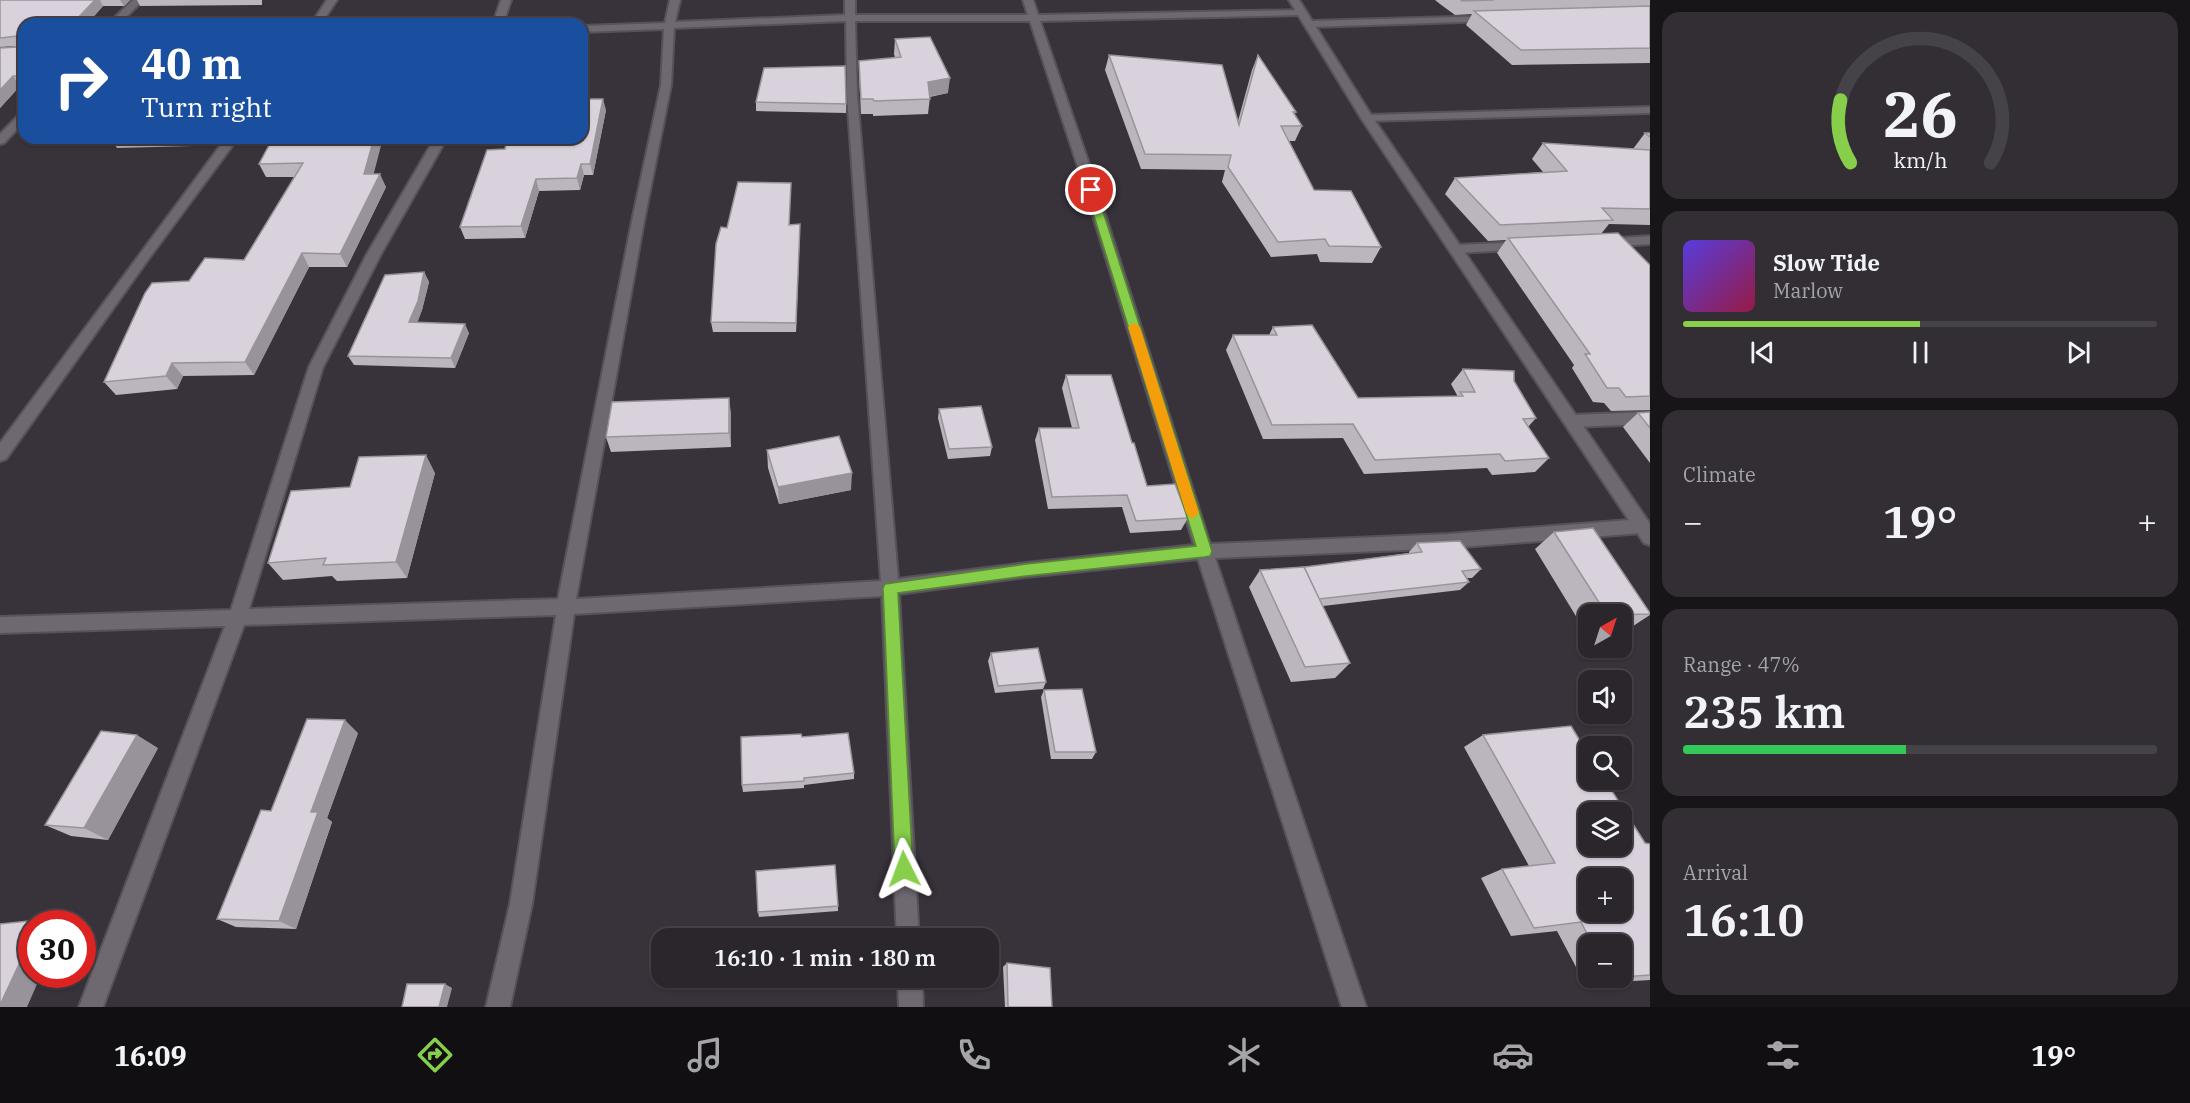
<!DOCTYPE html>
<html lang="en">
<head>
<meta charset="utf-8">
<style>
	body { margin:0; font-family:"IBM Plex Serif",serif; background:#322e34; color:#f1f3f6; height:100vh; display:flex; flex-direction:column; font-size:22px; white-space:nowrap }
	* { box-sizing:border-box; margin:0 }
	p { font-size:20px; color:#a5a5a9 }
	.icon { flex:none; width:33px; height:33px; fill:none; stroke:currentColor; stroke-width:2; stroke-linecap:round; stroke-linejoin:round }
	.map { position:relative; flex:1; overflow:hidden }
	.drawer { display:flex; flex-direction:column; gap:12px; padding:12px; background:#171518; width:540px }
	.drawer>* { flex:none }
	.guide { position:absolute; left:18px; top:18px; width:570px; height:126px; border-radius:18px; box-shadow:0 2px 4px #0004,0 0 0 2px #464348; background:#1a4fa0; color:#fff; overflow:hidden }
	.needle { width:39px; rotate:39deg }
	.controls { position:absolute; left:1578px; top:604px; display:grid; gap:12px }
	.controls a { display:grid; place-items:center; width:54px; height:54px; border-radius:12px; background:#2a262c; box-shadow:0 2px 4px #0004,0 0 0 2px #464348; font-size:30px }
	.speed { position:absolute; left:18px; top:910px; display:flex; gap:12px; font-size:30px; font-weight:700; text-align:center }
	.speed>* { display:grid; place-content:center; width:78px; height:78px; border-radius:50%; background:#2a262c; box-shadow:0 2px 4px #0004,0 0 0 2px #464348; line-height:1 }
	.speed .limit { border:9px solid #d22; background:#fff; color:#111 }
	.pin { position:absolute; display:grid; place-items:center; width:51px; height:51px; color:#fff; margin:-26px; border:3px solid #fff; border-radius:50%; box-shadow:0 2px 6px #0007 }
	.me { position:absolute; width:66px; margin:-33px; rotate:357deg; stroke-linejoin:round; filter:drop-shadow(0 0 4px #0008) }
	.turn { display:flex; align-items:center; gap:21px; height:126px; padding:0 24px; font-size:27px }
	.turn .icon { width:78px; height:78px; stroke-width:2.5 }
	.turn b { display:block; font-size:42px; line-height:51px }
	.big { font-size:45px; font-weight:600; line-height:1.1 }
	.drawer .tile { flex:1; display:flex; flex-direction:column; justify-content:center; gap:9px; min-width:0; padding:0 21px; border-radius:18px; background:#322e34 }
	.drawer .dial { align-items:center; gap:0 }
	.dial svg { height:156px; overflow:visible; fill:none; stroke:#464348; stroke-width:7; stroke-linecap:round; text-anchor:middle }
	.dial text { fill:#f1f3f6; stroke:none }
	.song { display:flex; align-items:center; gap:18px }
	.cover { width:72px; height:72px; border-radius:9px; background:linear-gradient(135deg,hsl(250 70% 55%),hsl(340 70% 35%)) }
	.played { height:6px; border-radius:3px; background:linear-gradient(90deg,#87cf4a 50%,#464348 50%) }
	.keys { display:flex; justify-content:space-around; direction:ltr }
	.heat { display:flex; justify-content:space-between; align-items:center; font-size:33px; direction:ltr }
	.charge { height:9px; border-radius:4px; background:linear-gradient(90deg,#34c759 47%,#464348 0) }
	.trip { position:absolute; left:651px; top:928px; width:348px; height:60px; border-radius:18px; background:#2a262c; box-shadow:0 2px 4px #0004,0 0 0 2px #464348; font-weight:600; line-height:60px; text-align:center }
	.tab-bar { display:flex; height:96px; justify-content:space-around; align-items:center; background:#110f12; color:#a5a5a9 }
	.tab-bar .icon { width:42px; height:42px }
	.tab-bar .current { color:#87cf4a }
	.tab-bar b { font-size:27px; color:#f1f3f6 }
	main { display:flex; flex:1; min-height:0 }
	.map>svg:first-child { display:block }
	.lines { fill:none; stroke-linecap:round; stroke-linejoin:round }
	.minor-casing { stroke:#565259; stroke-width:4 }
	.tertiary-casing { stroke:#565259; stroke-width:4 }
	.minor { fill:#6e6871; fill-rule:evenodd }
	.tertiary { fill:#6e6871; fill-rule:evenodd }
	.wall { fill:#bbb5be; fill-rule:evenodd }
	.shaded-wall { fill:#98939b }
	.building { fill:#d9d2dd; stroke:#98939b; stroke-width:1.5; fill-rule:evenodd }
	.route { fill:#87cf4a; stroke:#588730; stroke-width:1.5 }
	.slow { fill:#f59e0b }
</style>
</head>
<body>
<main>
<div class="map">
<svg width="1650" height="1007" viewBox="0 0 1650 1007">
	<rect width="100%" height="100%" fill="#38323b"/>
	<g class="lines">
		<defs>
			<g id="minor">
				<path d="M 133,0 L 143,0 L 119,24 L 108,24 Z"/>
				<path d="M 327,0 L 337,0 L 321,24 L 311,24 Z"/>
				<path d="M 501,0 L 511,0 L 503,24 L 493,24 Z"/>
				<path d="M 670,0 L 680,0 L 675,22 L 845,15 L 845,0 L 855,0 L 855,15 L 1028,15 L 1023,0 L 1033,0 L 1038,15 L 1304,10 L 1306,12 L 1301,15 L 1040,21 L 1090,167 L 1210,544 L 1449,534 L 1642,519 L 1648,521 L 1650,525 L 1648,531 L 1642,533 L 1449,548 L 1215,558 L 1366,1007 L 1342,1007 L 1198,559 L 1026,577 L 899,594 L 919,939 L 897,939 L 882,596 L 574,614 L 532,904 L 510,1007 L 486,1007 L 510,904 L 556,615 L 244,625 L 103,1007 L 79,1007 L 225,626 L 0,633 L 0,617 L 231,610 L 309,367 L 367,254 L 435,138 L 447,138 L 381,254 L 323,367 L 249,609 L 558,599 L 632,221 L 661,85 L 664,29 L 582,32 L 582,26 L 665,23 ZM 846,21 L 847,94 L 881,581 L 576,599 L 644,221 L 671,85 L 674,28 ZM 855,21 L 1030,21 L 1078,167 L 1194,545 L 1026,563 L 898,579 L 857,94 Z"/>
				<path d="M 1490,16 L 1495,19 L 1493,21 L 1310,27 L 1305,24 L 1310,21 Z"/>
				<path d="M 1650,107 L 1650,113 L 1367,121 L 1361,118 L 1367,115 Z"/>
				<path d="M 24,113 L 24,122 L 4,143 L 0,144 L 0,134 L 20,114 Z"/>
				<path d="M 226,138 L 238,138 L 147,261 L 6,459 L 0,461 L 0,443 Z"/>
				<path d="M 1650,236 L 1650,244 L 1604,247 L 1598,243 L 1604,239 Z"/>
				<path d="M 1524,242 L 1529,243 L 1530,246 L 1529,249 L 1456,253 L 1450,249 L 1456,245 Z"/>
				<path d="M 1650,412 L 1650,424 L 1571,427 L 1566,425 L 1563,421 L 1566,417 L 1571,415 Z"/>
				<path d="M 898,978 L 922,978 L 923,1007 L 899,1007 Z"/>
			</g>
			<path id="tertiary" d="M 1289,0 L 1299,0 L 1373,118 L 1650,524 L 1650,545 L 1644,543 L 1361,118 Z"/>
		</defs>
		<!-- minor casing -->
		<use href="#minor" class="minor-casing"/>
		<!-- tertiary casing -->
		<use href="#tertiary" class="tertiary-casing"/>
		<!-- minor -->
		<use href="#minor" class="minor"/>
		<!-- tertiary -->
		<use href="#tertiary" class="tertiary"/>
	</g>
	<!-- wall -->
	<g class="wall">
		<path d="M 0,0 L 130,0 L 124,6 L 103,6 L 87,24 L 24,24 L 24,86 L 20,86 L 0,108 L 0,48 L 18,46 L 0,47 Z"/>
		<path d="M 137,0 L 262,0 L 262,5 L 140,6 Z"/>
		<path d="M 1435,0 L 1650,0 L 1650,63 L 1512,65 L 1466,25 L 1472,14 L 1455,15 L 1440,4 Z"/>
		<path d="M 895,39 L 948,93 L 930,97 L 928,114 L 873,116 L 873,114 L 861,114 L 859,75 L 859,61 L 895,58 L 894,54 Z"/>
		<path d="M 1109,55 L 1238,121 L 1252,70 L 1258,55 L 1296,112 L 1294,115 L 1302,126 L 1295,141 L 1289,141 L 1314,190 L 1381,247 L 1372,263 L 1320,262 L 1317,254 L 1271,257 L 1222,182 L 1225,170 L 1141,169 L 1105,70 Z"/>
		<path d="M 756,102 L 846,104 L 846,113 L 756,111 Z"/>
		<path d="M 606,110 L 593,175 L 584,175 L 580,190 L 539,191 L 525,238 L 465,239 L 460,227 L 505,149 L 582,138 Z"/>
		<path d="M 1645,133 L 1650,133 L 1650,225 L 1609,224 L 1601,234 L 1650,265 L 1650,410 L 1611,411 L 1604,403 L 1593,402 L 1572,368 L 1574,365 L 1497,253 L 1506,240 L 1488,241 L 1445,194 L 1455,178 L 1543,172 L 1532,159 L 1543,143 L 1633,149 Z"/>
		<path d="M 105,138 L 199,138 L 193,146 L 117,148 L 115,145 L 110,144 Z"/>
		<path d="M 273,138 L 374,174 L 386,187 L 347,267 L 309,267 L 254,375 L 183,376 L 177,389 L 116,395 L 104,382 L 189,281 L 244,260 L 295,177 L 266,177 L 259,164 Z"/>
		<path d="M 791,183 L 789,225 L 800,224 L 796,332 L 713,332 L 711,322 L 727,228 Z"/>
		<path d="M 424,272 L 429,282 L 422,310 L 417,322 L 469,333 L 455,368 L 354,365 L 348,356 Z"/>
		<path d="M 1273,327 L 1358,398 L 1457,396 L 1457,395 L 1451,384 L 1463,369 L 1514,381 L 1536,418 L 1528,427 L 1549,458 L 1535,472 L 1492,475 L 1487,468 L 1364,474 L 1343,438 L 1263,439 L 1226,350 L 1233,335 L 1269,335 Z"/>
		<path d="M 1066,375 L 1132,443 L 1147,486 L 1188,518 L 1181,530 L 1130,533 L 1122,507 L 1048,509 L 1035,440 L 1039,428 L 1072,428 L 1062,388 Z"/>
		<path d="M 939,409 L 992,447 L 990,456 L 948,459 L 938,418 Z"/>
		<path d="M 1650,412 L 1650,463 L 1623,427 L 1638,413 Z"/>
		<path d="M 731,413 L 731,447 L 611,452 L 606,437 Z"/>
		<path d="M 767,450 L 851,490 L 779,504 L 768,468 Z"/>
		<path d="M 435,473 L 407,578 L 337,581 L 332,576 L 283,580 L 268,563 L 350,487 Z"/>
		<path d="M 1554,532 L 1650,615 L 1627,630 L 1622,630 L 1622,615 L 1588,615 L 1588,631 L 1585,631 L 1535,549 Z"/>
		<path d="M 1417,543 L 1481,569 L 1472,578 L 1467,578 L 1469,582 L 1460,590 L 1323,606 L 1350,663 L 1335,678 L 1291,682 L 1249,587 L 1260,570 L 1297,568 L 1409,553 L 1409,552 Z"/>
		<path d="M 991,653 L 1046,682 L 1043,689 L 995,693 L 988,661 Z"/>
		<path d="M 1044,690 L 1096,752 L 1092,759 L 1051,759 L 1041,697 Z"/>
		<path d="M 358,733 L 327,818 L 332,822 L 296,929 L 236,927 L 217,919 Z"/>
		<path d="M 1483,735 L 1645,843 L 1650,844 L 1650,980 L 1585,984 L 1557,931 L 1511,936 L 1481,878 L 1502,869 L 1529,866 L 1464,747 ZM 1588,945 L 1622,945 L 1622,978 L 1588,978 Z"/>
		<path d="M 802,737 L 854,773 L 854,779 L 804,785 L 804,788 L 743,792 L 742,785 Z"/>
		<path d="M 158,748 L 108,840 L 71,836 L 45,825 Z"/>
		<path d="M 838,906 L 838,911 L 759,917 L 758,912 Z"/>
		<path d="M 1007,963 L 1052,1007 L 1005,1007 L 1003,967 Z"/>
	</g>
	<!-- shaded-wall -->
	<g class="shaded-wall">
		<path d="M 95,0 L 100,0 L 103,6 L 87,24 L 72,24 Z"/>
		<path d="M 120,0 L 130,0 L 124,6 Z"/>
		<path d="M 13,76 L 20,86 L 0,108 L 0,90 Z"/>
		<path d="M 950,78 L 948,93 L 926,97 L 928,82 Z"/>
		<path d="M 603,99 L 606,110 L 593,175 L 590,164 Z"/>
		<path d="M 188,138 L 199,138 L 193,146 Z"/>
		<path d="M 374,138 L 383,138 L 370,188 L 364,174 Z"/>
		<path d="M 581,164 L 584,175 L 580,190 L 577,178 Z"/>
		<path d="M 380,174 L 386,187 L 347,267 L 340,254 Z"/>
		<path d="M 536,179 L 539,191 L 525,238 L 521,226 Z"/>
		<path d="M 800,224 L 800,234 L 796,332 L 796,323 Z"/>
		<path d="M 302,253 L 309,267 L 254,375 L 245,362 Z"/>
		<path d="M 424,272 L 429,282 L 422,310 L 414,332 L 409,322 Z"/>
		<path d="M 465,324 L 469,333 L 455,368 L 451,358 Z"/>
		<path d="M 172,363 L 183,376 L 177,389 L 166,376 Z"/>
		<path d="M 729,398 L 731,413 L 731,447 L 729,433 Z"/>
		<path d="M 426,455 L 435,473 L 407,578 L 396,562 Z"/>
		<path d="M 852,473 L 851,490 L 779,504 L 778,487 Z"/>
		<path d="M 345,720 L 358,733 L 327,818 L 332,822 L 296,929 L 279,921 L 311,812 Z"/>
		<path d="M 137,735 L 158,748 L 108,840 L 84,828 Z"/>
		<path d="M 38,920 L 49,924 L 37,924 Z"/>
		<path d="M 32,938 L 32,960 L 24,958 Z"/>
		<path d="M 22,958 L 32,961 L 32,975 L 41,975 L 27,1007 L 0,1007 L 0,1005 Z"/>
		<path d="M 445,984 L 452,988 L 447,1007 L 439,1007 Z"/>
	</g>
	<!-- building -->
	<g class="building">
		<path d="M 0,0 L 95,0 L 72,24 L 24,24 L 24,76 L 13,76 L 0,90 L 0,48 L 17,47 L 20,45 L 17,36 L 0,38 Z"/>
		<path d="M 1461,0 L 1494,0 L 1462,1 Z"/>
		<path d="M 1650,6 L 1650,48 L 1521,50 L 1474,11 Z"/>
		<path d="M 930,37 L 950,78 L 928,82 L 930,99 L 874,101 L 873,99 L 861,99 L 859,61 L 901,57 L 895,39 Z"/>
		<path d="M 1109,55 L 1222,65 L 1239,125 L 1258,55 L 1296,112 L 1293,112 L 1302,126 L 1281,126 L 1314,190 L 1351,191 L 1381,247 L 1329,246 L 1325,239 L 1278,242 L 1228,167 L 1231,155 L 1145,154 Z"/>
		<path d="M 845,66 L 846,104 L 756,102 L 764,68 Z"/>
		<path d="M 582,99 L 603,99 L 590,164 L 581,164 L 577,178 L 536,179 L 521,226 L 460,227 L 487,150 L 505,149 L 507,138 L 582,138 Z"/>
		<path d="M 1645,133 L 1650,133 L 1650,137 Z"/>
		<path d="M 273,138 L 374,138 L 364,174 L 380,174 L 340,254 L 302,253 L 245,362 L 172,363 L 166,376 L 104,382 L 145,293 L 152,283 L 189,281 L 205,258 L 244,260 L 303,163 L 259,164 Z"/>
		<path d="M 1543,143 L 1650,150 L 1650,209 L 1602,208 L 1613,220 L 1500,225 L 1455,178 L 1567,171 Z"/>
		<path d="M 738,182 L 791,183 L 789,225 L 800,224 L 796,323 L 711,322 L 716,244 L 721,227 L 727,228 Z"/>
		<path d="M 1618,233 L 1650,265 L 1650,396 L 1626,397 L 1619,388 L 1607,388 L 1585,354 L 1590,354 L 1508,238 Z"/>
		<path d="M 424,272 L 418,301 L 409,322 L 465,324 L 451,358 L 348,356 L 385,275 Z"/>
		<path d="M 1312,325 L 1358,398 L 1463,396 L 1460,392 L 1475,392 L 1463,369 L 1514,371 L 1514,381 L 1536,418 L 1523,419 L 1549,458 L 1505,461 L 1500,454 L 1375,460 L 1353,424 L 1272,425 L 1233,335 L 1277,335 L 1273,327 Z"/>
		<path d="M 1066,375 L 1111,375 L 1132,443 L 1134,443 L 1147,486 L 1175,484 L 1188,518 L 1136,521 L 1127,495 L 1052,497 L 1039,428 L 1079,428 Z"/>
		<path d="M 729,398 L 729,433 L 606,437 L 612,402 Z"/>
		<path d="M 981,406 L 992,447 L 949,449 L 939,409 Z"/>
		<path d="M 1650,412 L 1650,428 L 1638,413 Z"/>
		<path d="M 839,436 L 852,473 L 778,487 L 767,450 Z"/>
		<path d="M 426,455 L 396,562 L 323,565 L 326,558 L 268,563 L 291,491 L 350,487 L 359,457 Z"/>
		<path d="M 1593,528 L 1650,613 L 1650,614 L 1607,615 L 1554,532 Z"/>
		<path d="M 1460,541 L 1481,569 L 1462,571 L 1469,582 L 1319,599 L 1304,567 L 1297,568 L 1422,552 L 1417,543 Z"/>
		<path d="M 1304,567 L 1350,663 L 1305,667 L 1260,570 Z"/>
		<path d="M 1038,648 L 1046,682 L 998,686 L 991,653 Z"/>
		<path d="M 1082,689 L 1096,752 L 1055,752 L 1044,690 Z"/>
		<path d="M 307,719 L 345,720 L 311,812 L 318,812 L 279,921 L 217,919 L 261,810 L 271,811 Z"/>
		<path d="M 1571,726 L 1588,754 L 1588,780 L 1605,780 L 1645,843 L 1650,844 L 1650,975 L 1622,977 L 1622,945 L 1593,945 L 1581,922 L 1534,928 L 1502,869 L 1555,863 L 1483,735 ZM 1588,813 L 1622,813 L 1622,846 L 1588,846 ZM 1588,879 L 1622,879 L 1622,912 L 1588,912 Z"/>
		<path d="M 101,731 L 137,735 L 84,828 L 45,825 Z"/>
		<path d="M 848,733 L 854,773 L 804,778 L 804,781 L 742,785 L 741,737 L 801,734 L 802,737 Z"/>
		<path d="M 835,865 L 838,906 L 758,912 L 756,871 Z"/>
		<path d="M 38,920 L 37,924 L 32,924 L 32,938 L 24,958 L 22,958 L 0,1005 L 0,924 Z"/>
		<path d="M 1007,963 L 1050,968 L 1052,1007 L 1008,1007 Z"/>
		<path d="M 407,984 L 445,984 L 439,1007 L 402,1007 Z"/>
	</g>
	<!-- route -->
	<path class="route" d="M 1091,187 L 1096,190 L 1212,551 L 1210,556 L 1204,557 L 1026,576 L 898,593 L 913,869 L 910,875 L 904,878 L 898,875 L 895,869 L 883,588 L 885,584 L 1026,564 L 1196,546 L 1086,190 Z"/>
	<!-- slow -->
	<path class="slow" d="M 1134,323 L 1140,327 L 1199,513 L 1192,519 L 1186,513 L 1128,327 Z"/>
</svg>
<div class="controls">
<a><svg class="needle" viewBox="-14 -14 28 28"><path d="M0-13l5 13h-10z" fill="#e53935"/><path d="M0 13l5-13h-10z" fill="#a5a5a9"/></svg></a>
<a><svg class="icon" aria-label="sound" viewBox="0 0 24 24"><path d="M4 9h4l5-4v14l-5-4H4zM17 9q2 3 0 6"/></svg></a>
<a><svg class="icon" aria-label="search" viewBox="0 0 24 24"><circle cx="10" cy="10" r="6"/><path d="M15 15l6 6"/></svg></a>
<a><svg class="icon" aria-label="layers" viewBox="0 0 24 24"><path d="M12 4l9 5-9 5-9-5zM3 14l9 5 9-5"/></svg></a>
<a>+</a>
<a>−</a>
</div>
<div class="speed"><div class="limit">30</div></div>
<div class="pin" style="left:1091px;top:190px;background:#d93025"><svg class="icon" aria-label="arrive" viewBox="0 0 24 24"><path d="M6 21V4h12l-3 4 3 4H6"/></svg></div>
<svg class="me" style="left:904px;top:869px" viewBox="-20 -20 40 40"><path d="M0-17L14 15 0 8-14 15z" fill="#87cf4a" stroke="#fff" stroke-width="4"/></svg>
<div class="trip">16:10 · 1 min · 180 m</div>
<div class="guide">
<div class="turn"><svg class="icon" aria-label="right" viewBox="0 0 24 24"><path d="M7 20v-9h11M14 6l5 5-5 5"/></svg><div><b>40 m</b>Turn right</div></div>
</div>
</div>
<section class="drawer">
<div class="tile dial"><svg viewBox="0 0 100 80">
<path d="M14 69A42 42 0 1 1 86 69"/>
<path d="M14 69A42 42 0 0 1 9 37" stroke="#87cf4a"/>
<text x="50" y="56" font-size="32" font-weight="700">26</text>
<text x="50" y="72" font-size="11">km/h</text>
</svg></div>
<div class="tile">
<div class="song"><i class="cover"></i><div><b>Slow Tide</b><p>Marlow</p></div></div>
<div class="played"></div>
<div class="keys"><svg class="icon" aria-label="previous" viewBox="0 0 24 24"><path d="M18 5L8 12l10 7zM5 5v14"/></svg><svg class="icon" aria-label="pause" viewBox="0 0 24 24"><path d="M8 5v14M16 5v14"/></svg><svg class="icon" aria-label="next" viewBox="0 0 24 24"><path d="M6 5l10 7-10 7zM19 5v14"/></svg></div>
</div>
<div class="tile"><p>Climate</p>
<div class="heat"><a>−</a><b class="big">19°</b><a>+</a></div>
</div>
<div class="tile"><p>Range · 47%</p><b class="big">235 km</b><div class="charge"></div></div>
<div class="tile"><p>Arrival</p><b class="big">16:10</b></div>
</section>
</main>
<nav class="tab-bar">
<b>16:09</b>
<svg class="icon current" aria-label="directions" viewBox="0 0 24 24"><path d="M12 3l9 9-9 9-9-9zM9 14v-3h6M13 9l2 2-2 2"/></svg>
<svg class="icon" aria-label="music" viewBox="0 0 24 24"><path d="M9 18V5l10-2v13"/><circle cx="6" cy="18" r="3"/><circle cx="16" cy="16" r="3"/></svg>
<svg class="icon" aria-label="phone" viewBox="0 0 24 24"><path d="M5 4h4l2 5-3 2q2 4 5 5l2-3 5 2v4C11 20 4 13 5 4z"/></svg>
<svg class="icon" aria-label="climate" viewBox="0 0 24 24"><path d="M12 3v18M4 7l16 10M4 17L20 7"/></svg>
<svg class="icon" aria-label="car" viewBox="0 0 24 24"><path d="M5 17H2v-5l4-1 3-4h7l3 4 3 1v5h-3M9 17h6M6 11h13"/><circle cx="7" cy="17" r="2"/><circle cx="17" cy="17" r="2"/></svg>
<svg class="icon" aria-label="filters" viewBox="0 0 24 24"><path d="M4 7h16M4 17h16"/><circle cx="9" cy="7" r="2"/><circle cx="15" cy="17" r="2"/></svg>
<b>19°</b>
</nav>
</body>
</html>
